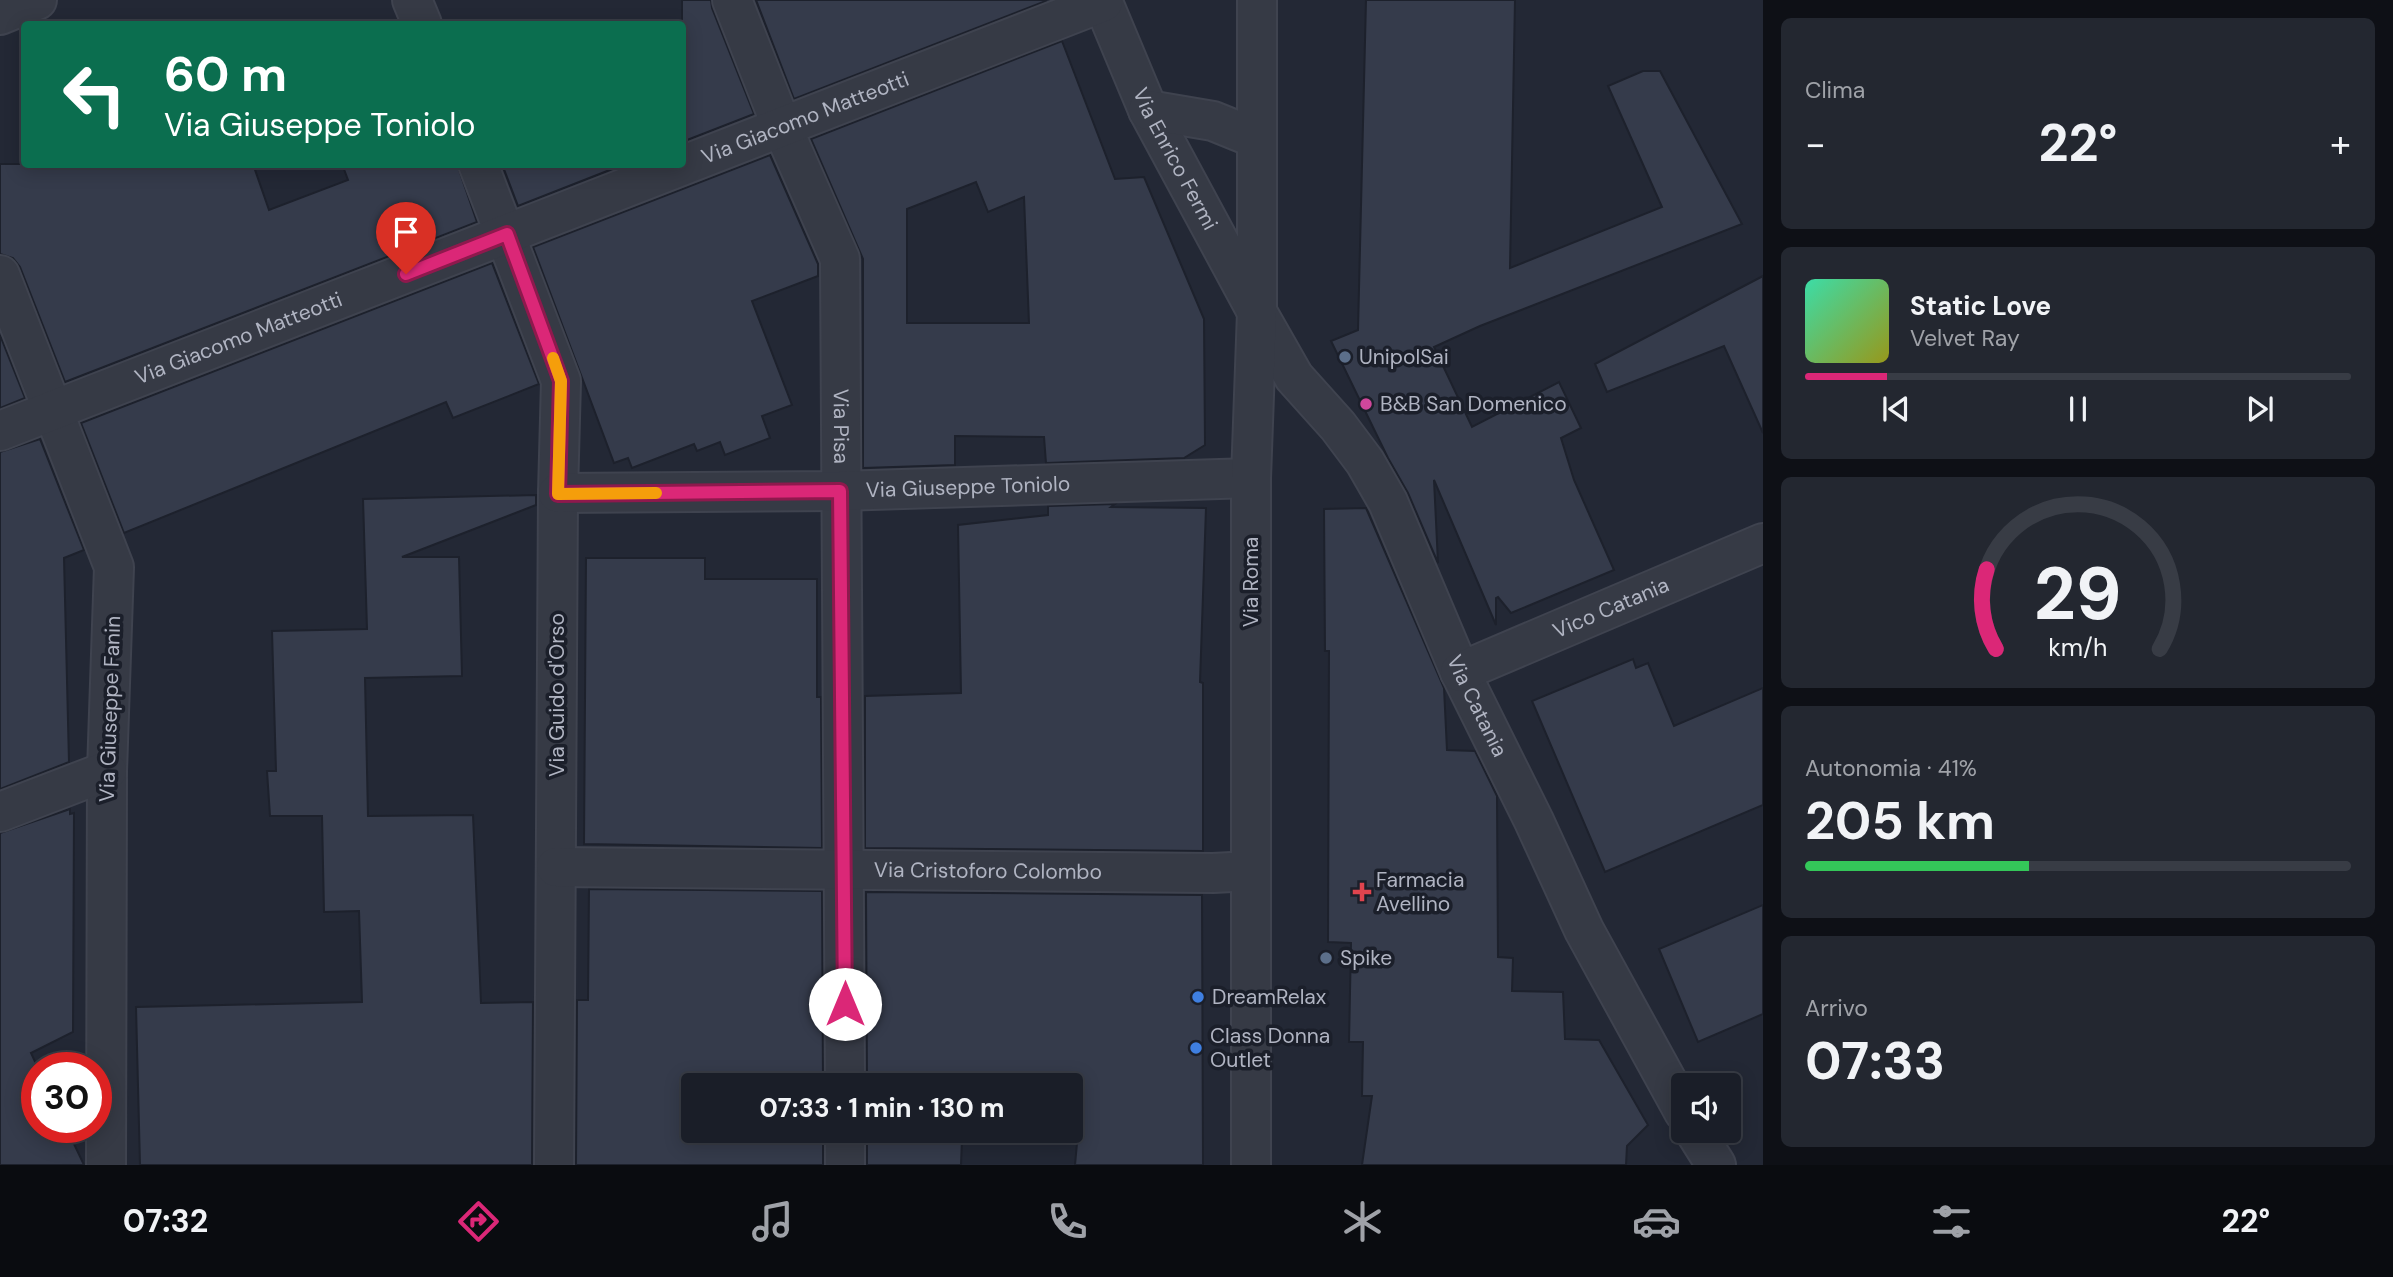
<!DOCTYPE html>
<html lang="it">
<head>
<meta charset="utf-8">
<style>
	body { margin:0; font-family:"DM Sans",sans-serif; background:#232730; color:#f1f3f6; height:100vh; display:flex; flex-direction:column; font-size:26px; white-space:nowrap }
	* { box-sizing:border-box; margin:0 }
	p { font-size:23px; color:#9fa2a8 }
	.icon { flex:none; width:38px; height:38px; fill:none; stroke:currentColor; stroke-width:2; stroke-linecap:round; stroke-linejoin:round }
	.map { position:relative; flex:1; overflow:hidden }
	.panel { display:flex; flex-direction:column; gap:18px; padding:18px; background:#0e1016; width:630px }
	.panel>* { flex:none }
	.banner { position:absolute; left:21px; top:21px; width:665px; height:147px; border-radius:7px; box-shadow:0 4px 18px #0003,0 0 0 2px #383c45; background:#0b6e4f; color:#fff; overflow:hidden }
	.controls { position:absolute; left:1671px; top:1073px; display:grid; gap:14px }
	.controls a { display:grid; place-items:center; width:70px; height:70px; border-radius:7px; background:#1a1e28; box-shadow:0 4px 18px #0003,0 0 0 2px #383c45; font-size:35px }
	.speed { position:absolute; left:21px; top:1052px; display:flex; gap:14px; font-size:35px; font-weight:700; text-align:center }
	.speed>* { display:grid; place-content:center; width:91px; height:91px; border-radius:50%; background:#1a1e28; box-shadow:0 4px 18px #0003,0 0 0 2px #383c45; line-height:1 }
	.speed .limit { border:10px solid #d22; background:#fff; color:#111 }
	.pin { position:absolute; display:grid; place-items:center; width:60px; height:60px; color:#fff; margin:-72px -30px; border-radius:50% 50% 50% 0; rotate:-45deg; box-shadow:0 0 7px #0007 }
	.pin .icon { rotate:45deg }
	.me { position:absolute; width:77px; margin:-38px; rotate:0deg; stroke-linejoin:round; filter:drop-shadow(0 0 5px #0008) }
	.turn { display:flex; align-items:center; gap:24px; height:147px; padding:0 28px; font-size:32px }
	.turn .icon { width:91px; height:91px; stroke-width:2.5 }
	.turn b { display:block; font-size:49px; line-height:60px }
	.big { font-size:52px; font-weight:700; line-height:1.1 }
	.panel .widget { flex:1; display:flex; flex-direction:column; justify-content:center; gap:10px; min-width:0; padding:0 24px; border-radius:10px; background:#232730 }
	.panel .dial { align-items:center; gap:0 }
	.dial svg { height:182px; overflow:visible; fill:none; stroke:#383c45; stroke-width:7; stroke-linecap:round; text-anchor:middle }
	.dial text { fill:#f1f3f6; stroke:none }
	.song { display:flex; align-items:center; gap:21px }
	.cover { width:84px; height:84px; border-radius:10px; background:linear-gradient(135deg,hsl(160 70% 55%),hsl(60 70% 35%)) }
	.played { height:7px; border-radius:4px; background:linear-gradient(90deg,#db2777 15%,#383c45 15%) }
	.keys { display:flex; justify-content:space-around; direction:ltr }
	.heat { display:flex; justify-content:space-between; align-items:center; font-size:38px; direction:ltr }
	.charge { height:10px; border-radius:5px; background:linear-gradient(90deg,#34c759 41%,#383c45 0) }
	.trip { position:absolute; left:681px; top:1073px; width:402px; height:70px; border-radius:7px; background:#1a1e28; box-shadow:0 4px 18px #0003,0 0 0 2px #383c45; font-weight:700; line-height:70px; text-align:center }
	.dock { display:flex; height:112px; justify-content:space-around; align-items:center; background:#0a0c10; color:#9fa2a8 }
	.dock .icon { width:49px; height:49px }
	.dock .selected { color:#db2777 }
	.dock b { font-size:32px; color:#f1f3f6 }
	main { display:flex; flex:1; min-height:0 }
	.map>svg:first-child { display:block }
	.building { fill:#353b4b; stroke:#1d212c; stroke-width:2; fill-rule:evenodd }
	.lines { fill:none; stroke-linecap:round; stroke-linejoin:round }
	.minor-casing { stroke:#3f434f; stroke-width:42 }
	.tertiary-casing { stroke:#3f434f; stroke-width:42 }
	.minor { stroke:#363a45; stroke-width:38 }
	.tertiary { stroke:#363a45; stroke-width:38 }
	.route-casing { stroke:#8e194d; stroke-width:18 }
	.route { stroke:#db2777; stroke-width:12 }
	.slow { stroke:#f59e0b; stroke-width:12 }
	.service-dot { fill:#5c6f8a; stroke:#1b1f2a; stroke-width:2.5 }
	.hotel-dot { fill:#d1479c; stroke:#1b1f2a; stroke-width:2.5 }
	.health-dot { fill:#e0444e; stroke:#1b1f2a; stroke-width:2.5 }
	.shop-dot { fill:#3f7fe0; stroke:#1b1f2a; stroke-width:2.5 }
	.labels { text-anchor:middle; stroke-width:7; stroke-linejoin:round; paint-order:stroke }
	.street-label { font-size:21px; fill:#b0b4c2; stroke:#1b1f2a }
	.poi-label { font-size:21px; fill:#b0b4c2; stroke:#1b1f2a; text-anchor:start }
</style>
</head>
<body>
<main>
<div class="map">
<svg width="1763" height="1165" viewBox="0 0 1763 1165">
	<rect width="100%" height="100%" fill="#232835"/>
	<!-- building -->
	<g class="building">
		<path d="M 682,0 L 711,0 L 712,8 L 754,114 L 682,142 Z"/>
		<path d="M 756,0 L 1046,0 L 1046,1 L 794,99 Z"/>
		<path d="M 1366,0 L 1515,0 L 1510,268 L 1662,207 L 1608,86 L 1643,71 L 1660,71 L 1742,224 L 1480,326 L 1434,347 L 1472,427 L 1559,382 L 1581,428 L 1561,438 L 1574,480 L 1614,570 L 1511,613 L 1498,597 L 1496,598 L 1496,625 L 1434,480 L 1438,563 L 1408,493 L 1388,458 L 1331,341 L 1358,330 Z"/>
		<path d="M 1062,41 L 1115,179 L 1144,177 L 1204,319 L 1205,445 L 1184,458 L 1046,463 L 1044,437 L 955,436 L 955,465 L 863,468 L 863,259 L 811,139 ZM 976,182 L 988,212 L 1024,197 L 1029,323 L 907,323 L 907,209 Z"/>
		<path d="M 770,155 L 818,264 L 818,276 L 752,301 L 792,405 L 762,416 L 770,438 L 725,455 L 720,442 L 697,451 L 694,444 L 632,468 L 628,458 L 614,463 L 533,247 Z"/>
		<path d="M 0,164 L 253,164 L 269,210 L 348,180 L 342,164 L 457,164 L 477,222 L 65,382 L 20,267 L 13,258 L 0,254 Z"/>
		<path d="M 502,164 L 625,164 L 518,206 Z"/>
		<path d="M 492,263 L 539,384 L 453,418 L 446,402 L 124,533 L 81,423 Z"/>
		<path d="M 1763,276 L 1763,433 L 1724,346 L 1607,392 L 1595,364 Z"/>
		<path d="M 0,335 L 25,398 L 0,408 Z"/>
		<path d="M 40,439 L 84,550 L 64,558 L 69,762 L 0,789 L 0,452 Z"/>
		<path d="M 536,495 L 536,505 L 402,557 L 459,557 L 462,676 L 365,678 L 368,816 L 473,815 L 481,1003 L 533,1002 L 532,1165 L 140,1165 L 136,1007 L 362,1002 L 359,911 L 324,912 L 322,816 L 270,816 L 267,771 L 276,771 L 272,631 L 367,629 L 363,499 Z"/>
		<path d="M 1115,504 L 1111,507 L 1206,508 L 1200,682 L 1203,683 L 1203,851 L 865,848 L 865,696 L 961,693 L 958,525 L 1048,515 L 1048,506 Z"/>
		<path d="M 1366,508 L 1444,688 L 1447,750 L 1475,751 L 1497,796 L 1498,957 L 1513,958 L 1512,991 L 1563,992 L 1565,1039 L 1599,1040 L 1648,1125 L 1627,1146 L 1626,1165 L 1362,1165 L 1372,1096 L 1362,1096 L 1363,1042 L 1349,1042 L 1351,943 L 1328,942 L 1329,651 L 1325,651 L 1324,509 Z"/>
		<path d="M 586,558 L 705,558 L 705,579 L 817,579 L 817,697 L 821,697 L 822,848 L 584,844 Z"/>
		<path d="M 1633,659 L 1636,668 L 1648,663 L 1674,726 L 1763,688 L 1763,805 L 1605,872 L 1532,701 Z"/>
		<path d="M 70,809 L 70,814 L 74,813 L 73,1032 L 31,1053 L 38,1068 L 37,1127 L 66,1127 L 84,1165 L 0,1165 L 0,833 Z"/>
		<path d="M 589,889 L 822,891 L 823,1085 L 693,1085 L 693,1130 L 823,1130 L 823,1165 L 576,1165 L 577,1000 L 588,1000 Z"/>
		<path d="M 866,892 L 1202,895 L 1203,1165 L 1075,1165 L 1077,1143 L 962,1139 L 961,1165 L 867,1165 L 867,1130 L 1071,1130 L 1071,1085 L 867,1085 Z"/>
		<path d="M 1763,905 L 1763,1014 L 1698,1042 L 1659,949 Z"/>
	</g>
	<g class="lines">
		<defs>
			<g id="minor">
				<path d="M 412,0 L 422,24"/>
				<path id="s1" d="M 732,0 L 782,127 L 840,259 L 845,1085"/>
				<path id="s2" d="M 1102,0 L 1148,110 L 1257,312 L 1294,377 L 1338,426 L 1365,462 L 1388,502 L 1460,672 L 1534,821 L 1584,930 L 1684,1112"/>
				<path d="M 0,15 L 37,0"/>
				<path d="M 1148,110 L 1213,121 L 1255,138"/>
				<path d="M 478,164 L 561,381 L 558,493 L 554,1165"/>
				<path d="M 0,275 L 114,567 L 107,771 L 106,1165"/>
				<path id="s3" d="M 0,431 L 1103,2"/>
				<path id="s4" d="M 558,493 L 840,491 L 1251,478"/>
				<path id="s5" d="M 1460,672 L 1763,543"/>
				<path d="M 0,812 L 107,771"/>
				<path id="s6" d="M 556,867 L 1213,873 L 1251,871"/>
				<path d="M 1694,1130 L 1716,1165"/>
				<path d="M 845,1165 L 845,1130"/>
			</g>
			<path id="tertiary" d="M 1251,1165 L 1251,478 L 1257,312 L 1257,0"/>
		</defs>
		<!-- minor casing -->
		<use href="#minor" class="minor-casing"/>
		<!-- tertiary casing -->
		<use href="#tertiary" class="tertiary-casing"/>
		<!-- minor -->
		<use href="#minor" class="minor"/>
		<!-- tertiary -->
		<use href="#tertiary" class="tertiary"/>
	</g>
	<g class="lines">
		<defs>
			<path id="route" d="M 406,274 L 507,234 L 561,381 L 558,494 L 840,491 L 845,1004"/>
		</defs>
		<!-- route casing -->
		<use href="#route" class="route-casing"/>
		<!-- route -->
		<use href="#route" class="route"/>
		<!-- slow -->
		<path class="slow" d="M 553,358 L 561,381 L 558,494 L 656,493"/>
	</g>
	<!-- markers -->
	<g class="service-dot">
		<circle cx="1345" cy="357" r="7"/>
		<circle cx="1326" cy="958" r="7"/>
	</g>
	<circle class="hotel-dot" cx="1366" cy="404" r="7"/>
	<path class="health-dot" d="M1358.5 881.5h7v7h7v7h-7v7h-7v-7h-7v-7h7z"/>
	<g class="shop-dot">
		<circle cx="1198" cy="997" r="7"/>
		<circle cx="1196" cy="1048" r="7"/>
	</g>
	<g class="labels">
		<!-- street labels -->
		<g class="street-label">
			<text dy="7" stroke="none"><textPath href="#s3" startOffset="864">Via Giacomo Matteotti</textPath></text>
			<text dy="7" stroke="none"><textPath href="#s2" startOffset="175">Via Enrico Fermi</textPath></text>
			<text dy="7" stroke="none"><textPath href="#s3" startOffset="256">Via Giacomo Matteotti</textPath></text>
			<text dy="7" stroke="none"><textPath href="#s1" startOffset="448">Via Pisa</textPath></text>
			<text dy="7" stroke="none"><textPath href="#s4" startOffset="410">Via Giuseppe Toniolo</textPath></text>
			<text transform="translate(1251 582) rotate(-90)" y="7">Via Roma</text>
			<text dy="7" stroke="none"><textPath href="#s5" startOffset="164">Vico Catania</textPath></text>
			<text transform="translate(557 695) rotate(-90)" y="7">Via Guido d'Orso</text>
			<text dy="7" stroke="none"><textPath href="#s2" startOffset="803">Via Catania</textPath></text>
			<text transform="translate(110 709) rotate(-88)" y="7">Via Giuseppe Fanin</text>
			<text dy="7" stroke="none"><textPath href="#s6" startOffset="432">Via Cristoforo Colombo</textPath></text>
		</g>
		<!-- poi labels -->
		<g class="poi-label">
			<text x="1359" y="364">UnipolSai</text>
			<text x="1380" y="411">B&amp;B San Domenico</text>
			<text x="1376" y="887">Farmacia<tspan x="1376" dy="24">Avellino</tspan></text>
			<text x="1340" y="965">Spike</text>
			<text x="1212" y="1004">DreamRelax</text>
			<text x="1210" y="1043">Class Donna<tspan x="1210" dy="24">Outlet</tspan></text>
		</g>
	</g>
</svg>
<div class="controls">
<a><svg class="icon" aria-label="sound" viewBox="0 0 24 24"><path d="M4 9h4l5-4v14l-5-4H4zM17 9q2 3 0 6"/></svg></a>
</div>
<div class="speed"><div class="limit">30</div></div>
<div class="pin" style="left:406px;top:274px;background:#d93025"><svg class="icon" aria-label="arrive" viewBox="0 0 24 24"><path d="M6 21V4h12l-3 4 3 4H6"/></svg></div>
<svg class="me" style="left:845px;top:1004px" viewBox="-20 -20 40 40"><circle r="19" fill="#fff"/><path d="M0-13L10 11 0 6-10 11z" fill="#db2777"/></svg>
<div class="trip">07:33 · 1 min · 130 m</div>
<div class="banner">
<div class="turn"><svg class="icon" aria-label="left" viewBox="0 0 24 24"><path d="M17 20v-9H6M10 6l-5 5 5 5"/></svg><div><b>60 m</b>Via Giuseppe Toniolo</div></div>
</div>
</div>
<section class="panel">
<div class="widget"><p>Clima</p>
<div class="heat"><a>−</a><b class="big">22°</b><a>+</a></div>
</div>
<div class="widget">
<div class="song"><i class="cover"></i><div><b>Static Love</b><p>Velvet Ray</p></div></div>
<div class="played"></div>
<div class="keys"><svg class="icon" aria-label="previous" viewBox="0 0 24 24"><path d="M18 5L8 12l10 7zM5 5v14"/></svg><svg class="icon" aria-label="pause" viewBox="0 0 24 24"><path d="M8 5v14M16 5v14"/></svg><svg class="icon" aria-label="next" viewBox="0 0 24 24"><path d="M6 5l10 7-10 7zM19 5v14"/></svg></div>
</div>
<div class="widget dial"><svg viewBox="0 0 100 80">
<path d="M14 69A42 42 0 1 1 86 69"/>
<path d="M14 69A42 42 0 0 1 10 34" stroke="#db2777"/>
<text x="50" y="56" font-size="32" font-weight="700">29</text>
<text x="50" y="72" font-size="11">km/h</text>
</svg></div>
<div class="widget"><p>Autonomia · 41%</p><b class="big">205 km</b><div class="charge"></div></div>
<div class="widget"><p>Arrivo</p><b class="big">07:33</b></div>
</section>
</main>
<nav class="dock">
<b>07:32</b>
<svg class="icon selected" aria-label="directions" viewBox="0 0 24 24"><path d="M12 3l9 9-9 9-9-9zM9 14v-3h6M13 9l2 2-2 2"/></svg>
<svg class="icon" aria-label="music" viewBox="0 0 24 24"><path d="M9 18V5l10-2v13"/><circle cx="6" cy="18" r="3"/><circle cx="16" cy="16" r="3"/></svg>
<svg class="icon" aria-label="phone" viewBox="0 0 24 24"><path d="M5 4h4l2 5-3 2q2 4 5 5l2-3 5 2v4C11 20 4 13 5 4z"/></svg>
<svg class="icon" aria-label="climate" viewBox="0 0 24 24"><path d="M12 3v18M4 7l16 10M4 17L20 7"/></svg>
<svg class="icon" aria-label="car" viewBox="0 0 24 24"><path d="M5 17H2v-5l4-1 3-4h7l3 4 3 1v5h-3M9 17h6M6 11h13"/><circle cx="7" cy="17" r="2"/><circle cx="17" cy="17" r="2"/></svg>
<svg class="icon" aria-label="filters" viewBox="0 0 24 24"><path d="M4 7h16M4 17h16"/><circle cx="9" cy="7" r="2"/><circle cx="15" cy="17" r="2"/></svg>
<b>22°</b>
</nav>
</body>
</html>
